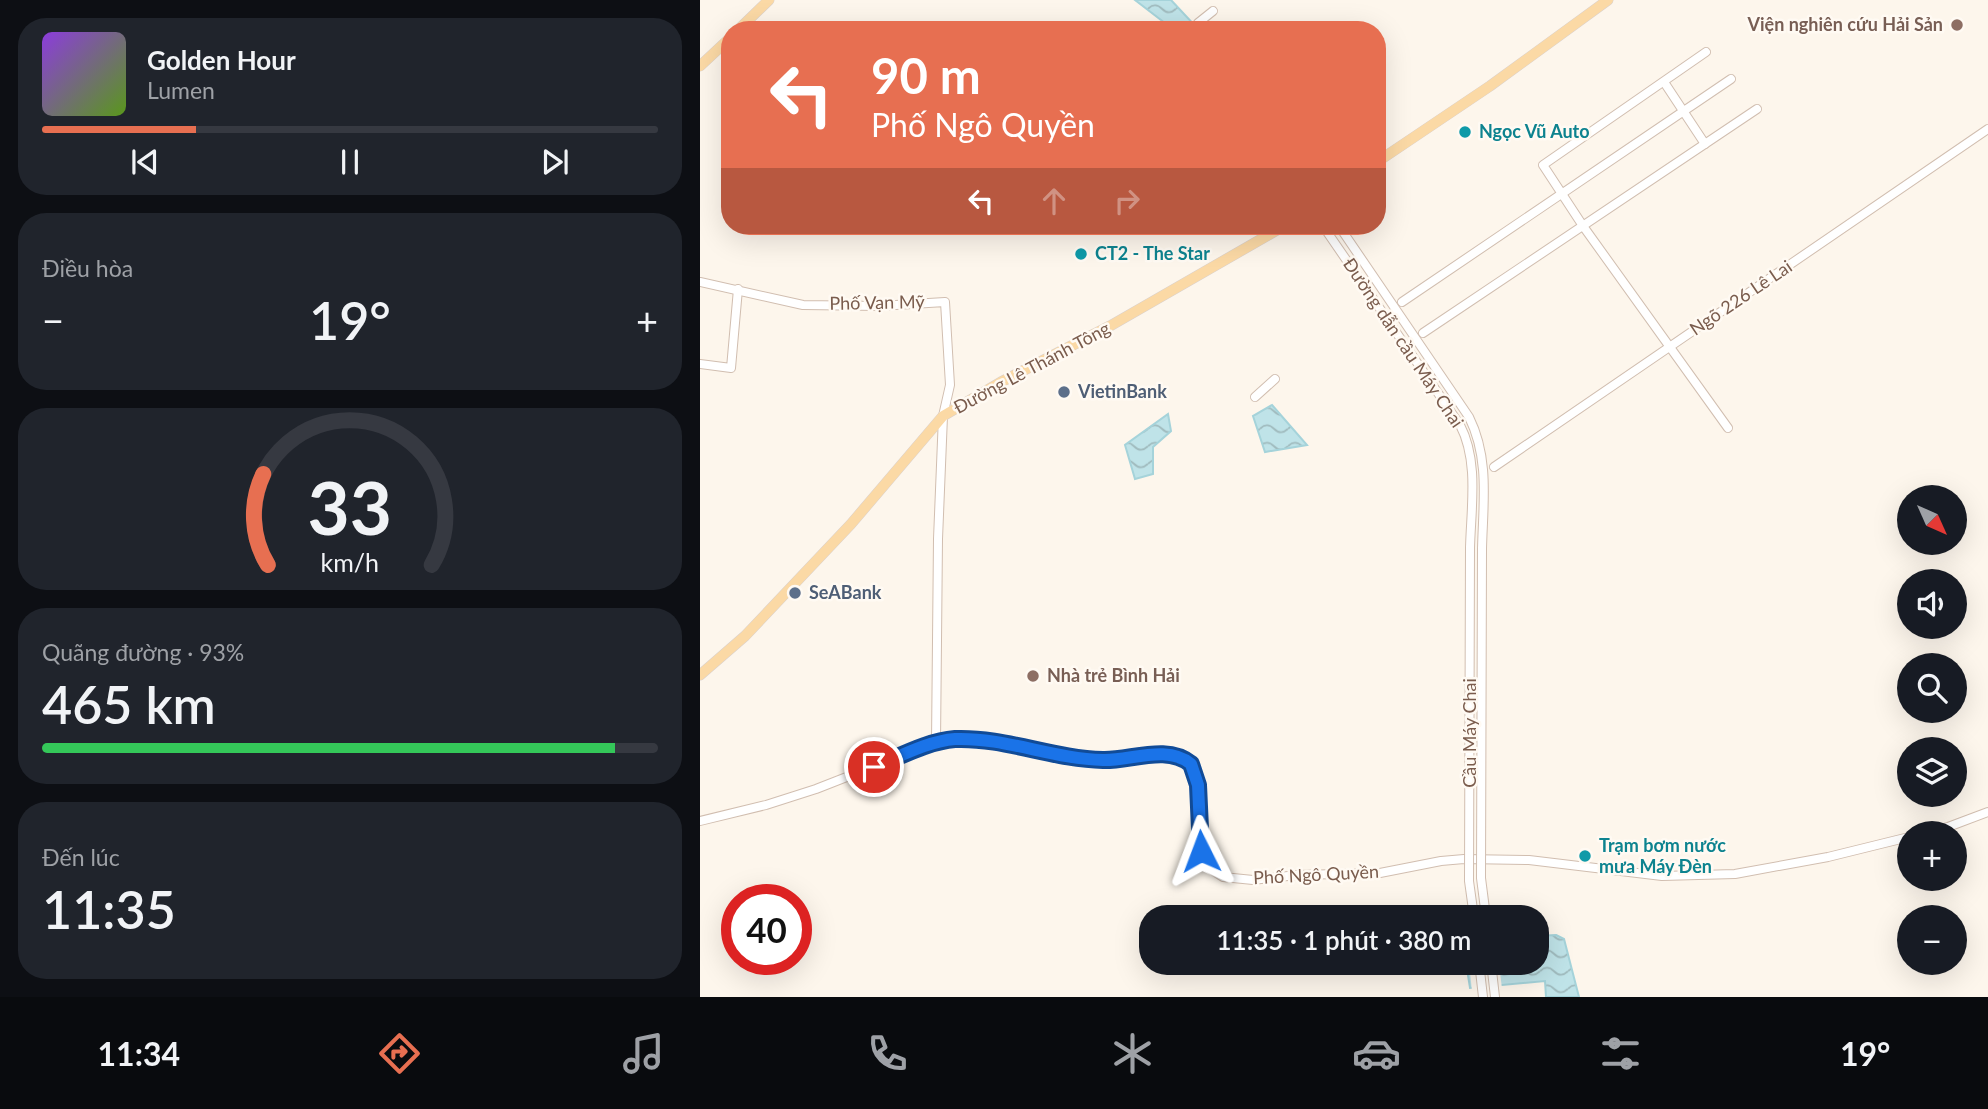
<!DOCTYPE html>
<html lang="vi">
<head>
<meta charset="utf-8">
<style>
	body { margin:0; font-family:Lato,sans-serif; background:#20242c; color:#f1f3f6; height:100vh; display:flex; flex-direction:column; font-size:26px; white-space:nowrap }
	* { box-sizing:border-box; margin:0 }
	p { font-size:23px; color:#9ea1a6 }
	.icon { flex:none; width:38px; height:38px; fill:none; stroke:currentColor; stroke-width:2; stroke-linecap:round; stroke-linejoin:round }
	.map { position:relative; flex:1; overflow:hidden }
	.details { display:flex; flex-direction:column; gap:18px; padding:18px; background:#0d0f14; width:700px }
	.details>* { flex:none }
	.hud { position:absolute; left:21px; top:21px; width:665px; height:214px; border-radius:28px; box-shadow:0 7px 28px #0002; background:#e76f51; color:#fff; overflow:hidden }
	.needle { width:46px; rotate:135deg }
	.fabs { position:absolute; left:1197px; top:485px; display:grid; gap:14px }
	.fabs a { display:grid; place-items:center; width:70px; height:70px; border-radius:50%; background:#171b24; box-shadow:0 7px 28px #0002; font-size:35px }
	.speed { position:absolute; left:21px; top:884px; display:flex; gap:14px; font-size:35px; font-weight:700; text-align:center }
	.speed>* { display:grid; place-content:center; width:91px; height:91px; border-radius:50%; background:#171b24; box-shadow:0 7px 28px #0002; line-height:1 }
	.speed .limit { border:10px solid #d22; background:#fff; color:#111 }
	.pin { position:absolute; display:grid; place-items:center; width:60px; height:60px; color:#fff; margin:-30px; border:4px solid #fff; border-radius:50%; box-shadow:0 2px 7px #0007 }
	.me { position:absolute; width:77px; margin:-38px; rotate:357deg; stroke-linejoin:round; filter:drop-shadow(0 0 5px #0008) }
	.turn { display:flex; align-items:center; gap:24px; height:147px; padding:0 35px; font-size:32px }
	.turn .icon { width:91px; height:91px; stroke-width:2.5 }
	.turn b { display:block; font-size:49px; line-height:60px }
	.lanes { display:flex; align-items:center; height:66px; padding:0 35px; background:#0003; justify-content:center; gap:35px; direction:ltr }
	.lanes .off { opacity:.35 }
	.big { font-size:52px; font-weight:600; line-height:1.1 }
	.details .tile { flex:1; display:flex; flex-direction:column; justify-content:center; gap:10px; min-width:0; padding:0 24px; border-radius:28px; background:#20242c }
	.details .dial { align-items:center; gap:0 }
	.dial svg { height:182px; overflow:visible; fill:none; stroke:#363941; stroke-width:7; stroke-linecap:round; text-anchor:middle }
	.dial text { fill:#f1f3f6; stroke:none }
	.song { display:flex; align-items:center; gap:21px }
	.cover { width:84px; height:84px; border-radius:10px; background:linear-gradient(135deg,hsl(270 70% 55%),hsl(90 70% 35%)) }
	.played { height:7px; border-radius:4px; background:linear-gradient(90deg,#e76f51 25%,#363941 25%) }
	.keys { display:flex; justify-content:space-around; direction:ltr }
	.heat { display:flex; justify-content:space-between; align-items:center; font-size:38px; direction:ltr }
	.charge { height:10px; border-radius:5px; background:linear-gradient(90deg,#34c759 93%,#363941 0) }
	.trip { position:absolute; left:439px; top:905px; width:410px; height:70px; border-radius:28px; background:#171b24; box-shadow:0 7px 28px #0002; font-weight:600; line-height:70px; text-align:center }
	.tabs { display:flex; height:112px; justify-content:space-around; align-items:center; background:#090b0e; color:#9ea1a6 }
	.tabs .icon { width:49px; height:49px }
	.tabs .selected { color:#e76f51 }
	.tabs b { font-size:32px; color:#f1f3f6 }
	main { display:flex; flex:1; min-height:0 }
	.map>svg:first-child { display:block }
	.water { fill:url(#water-waves); stroke:#a5d3da; stroke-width:2 }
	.pier { fill:#fdf6ec }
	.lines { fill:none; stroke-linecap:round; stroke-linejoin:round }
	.minor-casing { stroke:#d1beb0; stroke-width:10 }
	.major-casing { stroke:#dad1cd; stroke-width:11 }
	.minor { stroke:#fff; stroke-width:8 }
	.major { stroke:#fbd9a5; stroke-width:10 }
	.minor-bridge-casing { stroke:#d1beb0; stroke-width:10; stroke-linecap:butt }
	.minor-bridge { stroke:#fff; stroke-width:8 }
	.route-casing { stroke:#114b97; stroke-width:18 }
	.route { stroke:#1a73e8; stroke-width:12 }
	.education-dot { fill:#8d6e63; stroke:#fffaf3; stroke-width:2.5 }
	.culture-dot { fill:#0f9aa8; stroke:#fffaf3; stroke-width:2.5 }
	.service-dot { fill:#5c6f8a; stroke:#fffaf3; stroke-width:2.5 }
	.labels { text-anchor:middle; stroke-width:5; stroke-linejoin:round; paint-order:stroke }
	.education-label { font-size:18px; font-weight:bold; fill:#785e54; stroke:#fffaf3; text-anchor:end }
	.culture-label { font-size:18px; font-weight:bold; fill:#0d838f; stroke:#fffaf3; text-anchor:start }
	.street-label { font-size:18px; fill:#7a5c4d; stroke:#fffaf3 }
	.service-label { font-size:18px; font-weight:bold; fill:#4e5e75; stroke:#fffaf3; text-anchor:start }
</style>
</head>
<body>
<main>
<section class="details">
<div class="tile">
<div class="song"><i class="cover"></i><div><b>Golden Hour</b><p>Lumen</p></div></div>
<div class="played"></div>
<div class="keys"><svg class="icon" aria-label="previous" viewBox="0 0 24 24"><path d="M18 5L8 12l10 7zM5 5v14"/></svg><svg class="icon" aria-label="pause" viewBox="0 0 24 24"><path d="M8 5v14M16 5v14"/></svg><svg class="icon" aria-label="next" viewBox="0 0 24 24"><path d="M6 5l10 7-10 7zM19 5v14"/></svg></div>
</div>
<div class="tile"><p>Điều hòa</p>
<div class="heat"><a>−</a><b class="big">19°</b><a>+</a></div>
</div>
<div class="tile dial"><svg viewBox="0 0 100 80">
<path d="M14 69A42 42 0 1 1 86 69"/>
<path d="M14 69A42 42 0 0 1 12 29" stroke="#e76f51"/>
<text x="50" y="56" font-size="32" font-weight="700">33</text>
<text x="50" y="72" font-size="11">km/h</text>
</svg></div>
<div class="tile"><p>Quãng đường · 93%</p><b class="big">465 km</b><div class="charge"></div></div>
<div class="tile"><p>Đến lúc</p><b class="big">11:35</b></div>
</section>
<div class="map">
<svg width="1288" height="997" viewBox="0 0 1288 997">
	<defs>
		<pattern id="water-waves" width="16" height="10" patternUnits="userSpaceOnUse" patternTransform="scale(1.75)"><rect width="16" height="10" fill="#bfe3e8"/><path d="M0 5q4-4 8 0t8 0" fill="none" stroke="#a0bbbe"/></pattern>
	</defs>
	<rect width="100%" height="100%" fill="#fdf6ec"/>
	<!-- water -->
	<g class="water">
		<path d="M 435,0 L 471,0 L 499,30 L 474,30 Z"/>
		<path d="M 572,405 L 607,445 L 565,452 L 553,416 Z"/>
		<path d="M 468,414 L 471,431 L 453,447 L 453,474 L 435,479 L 425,445 Z"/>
		<path d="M 856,935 L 864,939 L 879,997 L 846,997 L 845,981 L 770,988 L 766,963 L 836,962 L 837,936 Z"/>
	</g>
	<!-- pier -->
	<path class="pier" d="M 769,963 L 799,963 L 802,989 L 772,991 Z"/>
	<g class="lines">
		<defs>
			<g id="minor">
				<path d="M 498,23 L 513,11"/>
				<path d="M 1006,52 L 843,165 L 883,226 L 1028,428"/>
				<path d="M 964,82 L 1005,144"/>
				<path d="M 623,226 L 760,425 C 779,461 771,508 770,548"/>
				<path d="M 639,226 L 769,417 C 790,459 783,504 782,549"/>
				<path d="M 0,282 L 103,305 L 179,306 L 245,302 L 250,385 L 243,416 L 238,539 L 236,742"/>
				<path d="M 702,302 L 1031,79"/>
				<path d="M 723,333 L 1057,109"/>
				<path d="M 0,364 L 31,368 L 38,289"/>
				<path d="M 555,397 L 575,379"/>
				<path d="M 794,467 L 1288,129"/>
				<path d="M 0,821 L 66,805 L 116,789 L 236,742 L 266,739 L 356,755 L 399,760 L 432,756 L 473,756 L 486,760 L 493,767 L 498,785 L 501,844 L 505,860 L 509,868 L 523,877 L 553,880 L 597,875 L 680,873 L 741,861 L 764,859 L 829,860 L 962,876 L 1035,874 L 1128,857 L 1209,837"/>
				<path d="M 1223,833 L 1248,827 L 1288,812"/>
				<path d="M 779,962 L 783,997"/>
				<path d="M 791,962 L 795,997"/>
			</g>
			<g id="major">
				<path d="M 38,30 L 69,0"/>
				<path d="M 0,66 L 30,38"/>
				<path d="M 677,162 L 790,86 L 908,0"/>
				<path d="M 0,675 L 45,636 L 151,524 L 243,416 L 301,382 L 410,326 L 584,226"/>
			</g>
		</defs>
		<!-- minor casing -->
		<use href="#minor" class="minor-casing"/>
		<!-- major casing -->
		<use href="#major" class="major-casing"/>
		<!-- minor -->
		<use href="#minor" class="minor"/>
		<!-- major -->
		<use href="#major" class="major"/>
		<defs>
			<g id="minor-bridge">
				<path d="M 770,548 L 769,881 L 774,917"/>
				<path d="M 782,549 L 781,878 L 786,917"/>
			</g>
		</defs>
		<!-- minor-bridge casing -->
		<use href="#minor-bridge" class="minor-bridge-casing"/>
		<!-- minor-bridge -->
		<use href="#minor-bridge" class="minor-bridge"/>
	</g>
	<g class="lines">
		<defs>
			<path id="route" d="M 174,767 C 199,757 228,741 255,739 C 304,737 353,759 403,760 C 430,761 467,744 491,764 L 498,785 L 501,851"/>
		</defs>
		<!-- route casing -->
		<use href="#route" class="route-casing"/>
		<!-- route -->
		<use href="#route" class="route"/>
	</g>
	<!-- markers -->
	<g class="education-dot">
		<circle cx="1257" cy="25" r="7"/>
		<circle cx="333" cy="676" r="7"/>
	</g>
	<g class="culture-dot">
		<circle cx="765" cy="132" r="7"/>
		<circle cx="381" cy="254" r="7"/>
		<circle cx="885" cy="856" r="7"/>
	</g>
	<g class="service-dot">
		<circle cx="364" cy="392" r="7"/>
		<circle cx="95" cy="593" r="7"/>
	</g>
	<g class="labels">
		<!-- education labels -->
		<g class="education-label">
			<text x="1243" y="31">Viện nghiên cứu Hải Sản</text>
			<text x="347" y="682" text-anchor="start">Nhà trẻ Bình Hải</text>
		</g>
		<!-- culture labels -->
		<g class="culture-label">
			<text x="779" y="138">Ngọc Vũ Auto</text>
			<text x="395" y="260">CT2 - The Star</text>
			<text x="899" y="852">Trạm bơm nước<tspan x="899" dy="21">mưa Máy Đèn</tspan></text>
		</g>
		<!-- street labels -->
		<g class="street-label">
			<text transform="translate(1041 298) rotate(-34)" y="6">Ngõ 226 Lê Lai</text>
			<text transform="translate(177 303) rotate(-1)" y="6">Phố Vạn Mỹ</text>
			<text transform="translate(703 343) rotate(56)" y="6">Đường dẫn cầu Máy Chai</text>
			<text transform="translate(332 368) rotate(-28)" y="6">Đường Lê Thánh Tông</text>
			<text transform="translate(770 733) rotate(-90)" y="6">Cầu Máy Chai</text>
			<text transform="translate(616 875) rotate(-3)" y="6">Phố Ngô Quyền</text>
		</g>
		<!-- service labels -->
		<g class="service-label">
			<text x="378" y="398">VietinBank</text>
			<text x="109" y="599">SeABank</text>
		</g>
	</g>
</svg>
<div class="fabs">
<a><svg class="needle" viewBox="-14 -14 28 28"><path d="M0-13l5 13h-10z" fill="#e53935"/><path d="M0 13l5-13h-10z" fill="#9ea1a6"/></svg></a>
<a><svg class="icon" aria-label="sound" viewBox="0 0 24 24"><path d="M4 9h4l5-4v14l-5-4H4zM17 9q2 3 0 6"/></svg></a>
<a><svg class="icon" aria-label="search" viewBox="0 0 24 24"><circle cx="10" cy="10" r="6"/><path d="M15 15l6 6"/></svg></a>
<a><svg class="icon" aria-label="layers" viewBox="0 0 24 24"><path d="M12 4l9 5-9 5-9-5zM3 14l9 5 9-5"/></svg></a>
<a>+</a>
<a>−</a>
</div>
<div class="speed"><div class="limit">40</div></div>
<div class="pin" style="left:174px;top:767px;background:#d93025"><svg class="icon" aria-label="arrive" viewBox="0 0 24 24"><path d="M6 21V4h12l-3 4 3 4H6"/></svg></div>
<svg class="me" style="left:501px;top:851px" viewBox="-20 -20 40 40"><path d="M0-17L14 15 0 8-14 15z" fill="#1a73e8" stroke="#fff" stroke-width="4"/></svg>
<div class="trip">11:35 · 1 phút · 380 m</div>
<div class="hud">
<div class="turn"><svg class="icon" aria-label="left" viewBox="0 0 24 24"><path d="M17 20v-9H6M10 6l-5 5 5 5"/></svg><div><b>90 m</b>Phố Ngô Quyền</div></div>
<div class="lanes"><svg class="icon" aria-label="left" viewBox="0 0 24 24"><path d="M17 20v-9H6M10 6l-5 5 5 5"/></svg><svg class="icon off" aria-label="ahead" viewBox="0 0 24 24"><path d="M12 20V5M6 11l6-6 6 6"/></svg><svg class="icon off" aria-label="right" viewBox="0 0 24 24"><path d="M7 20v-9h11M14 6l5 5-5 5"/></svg></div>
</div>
</div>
</main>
<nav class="tabs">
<b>11:34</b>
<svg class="icon selected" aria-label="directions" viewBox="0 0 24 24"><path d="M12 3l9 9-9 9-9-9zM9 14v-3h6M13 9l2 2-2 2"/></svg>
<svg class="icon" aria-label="music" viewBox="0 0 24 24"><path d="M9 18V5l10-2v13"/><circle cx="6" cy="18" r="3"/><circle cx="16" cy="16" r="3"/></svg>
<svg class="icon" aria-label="phone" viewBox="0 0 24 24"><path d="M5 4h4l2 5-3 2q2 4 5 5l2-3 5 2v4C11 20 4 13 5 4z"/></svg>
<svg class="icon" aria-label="climate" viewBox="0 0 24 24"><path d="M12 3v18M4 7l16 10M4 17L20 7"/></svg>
<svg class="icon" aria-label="car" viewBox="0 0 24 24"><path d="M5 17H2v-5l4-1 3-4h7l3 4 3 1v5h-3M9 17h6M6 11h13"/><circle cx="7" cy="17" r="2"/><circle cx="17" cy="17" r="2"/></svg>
<svg class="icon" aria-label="filters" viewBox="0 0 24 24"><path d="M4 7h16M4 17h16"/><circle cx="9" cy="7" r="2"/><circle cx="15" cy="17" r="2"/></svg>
<b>19°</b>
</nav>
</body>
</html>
